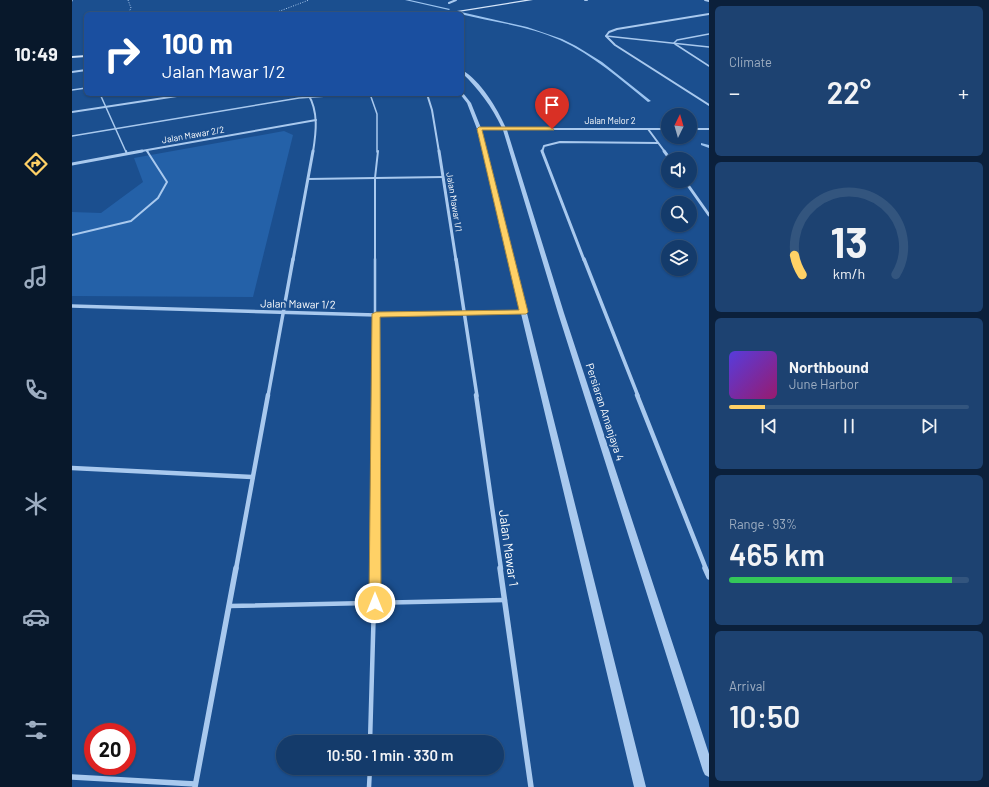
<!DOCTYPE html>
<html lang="en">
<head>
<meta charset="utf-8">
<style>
	body { margin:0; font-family:Barlow,sans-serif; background:#1d4271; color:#f1f3f6; height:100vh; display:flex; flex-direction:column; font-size:15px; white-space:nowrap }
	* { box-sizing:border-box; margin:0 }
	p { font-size:13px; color:#9dadc1 }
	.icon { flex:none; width:22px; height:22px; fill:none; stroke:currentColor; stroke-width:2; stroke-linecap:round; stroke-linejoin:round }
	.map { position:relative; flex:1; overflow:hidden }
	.details { display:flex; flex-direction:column; gap:6px; padding:6px; background:#0b203b; width:280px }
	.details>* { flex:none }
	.hud { position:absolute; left:12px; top:12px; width:380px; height:84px; border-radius:6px; box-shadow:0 1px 3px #0004,0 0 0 1px #33557e; background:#1a4fa0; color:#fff; overflow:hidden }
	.needle { width:26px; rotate:5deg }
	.fabs { position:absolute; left:589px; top:108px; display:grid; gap:8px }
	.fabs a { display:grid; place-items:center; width:36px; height:36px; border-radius:50%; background:#143b6b; box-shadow:0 1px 3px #0004,0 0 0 1px #33557e; font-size:20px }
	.speed { position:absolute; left:12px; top:723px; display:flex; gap:8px; font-size:20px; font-weight:700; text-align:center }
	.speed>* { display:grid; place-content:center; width:52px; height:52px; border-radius:50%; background:#143b6b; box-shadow:0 1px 3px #0004,0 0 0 1px #33557e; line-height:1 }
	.speed .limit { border:6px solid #d22; background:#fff; color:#111 }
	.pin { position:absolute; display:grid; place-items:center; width:34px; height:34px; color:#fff; margin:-41px -17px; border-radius:50% 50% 50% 0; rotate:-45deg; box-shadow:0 0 4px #0007 }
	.pin .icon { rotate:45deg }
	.me { position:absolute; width:44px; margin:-22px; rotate:0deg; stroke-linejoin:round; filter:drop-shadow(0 0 3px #0008) }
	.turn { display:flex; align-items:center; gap:14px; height:84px; padding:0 12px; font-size:18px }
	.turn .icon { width:52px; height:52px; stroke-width:2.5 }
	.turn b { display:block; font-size:28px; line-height:34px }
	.big { font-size:30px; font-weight:600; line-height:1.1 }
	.details .tile { flex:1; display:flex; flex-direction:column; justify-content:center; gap:6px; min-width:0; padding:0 14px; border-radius:6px; background:#1d4271 }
	.details .dial { align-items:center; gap:0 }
	.dial svg { height:104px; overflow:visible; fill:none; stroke:#33557e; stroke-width:7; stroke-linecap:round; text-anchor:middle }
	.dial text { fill:#f1f3f6; stroke:none }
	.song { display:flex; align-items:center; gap:12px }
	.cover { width:48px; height:48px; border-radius:6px; background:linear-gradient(135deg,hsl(250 70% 55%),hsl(320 70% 35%)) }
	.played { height:4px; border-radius:2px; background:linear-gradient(90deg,#ffd166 15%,#33557e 15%) }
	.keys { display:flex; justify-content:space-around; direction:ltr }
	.heat { display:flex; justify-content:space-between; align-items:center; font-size:22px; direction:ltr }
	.charge { height:6px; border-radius:3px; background:linear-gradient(90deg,#34c759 93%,#33557e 0) }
	.trip { position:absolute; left:204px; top:735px; width:228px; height:40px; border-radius:20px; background:#143b6b; box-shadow:0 1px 3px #0004,0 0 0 1px #33557e; font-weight:600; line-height:40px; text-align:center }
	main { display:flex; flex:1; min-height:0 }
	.dock { display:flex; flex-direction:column; width:72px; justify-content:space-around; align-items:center; background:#08182b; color:#9dadc1 }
	.dock .icon { width:28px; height:28px }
	.dock .current { color:#ffd166 }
	.dock b { font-size:18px; color:#f1f3f6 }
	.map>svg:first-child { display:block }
	.green { fill:#2461a8 }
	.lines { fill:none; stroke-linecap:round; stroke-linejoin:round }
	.stream { fill:#9cc4f0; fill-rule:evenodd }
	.path { stroke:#a9c9ee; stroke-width:1; stroke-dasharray:1 1.5; stroke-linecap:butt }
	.service-far4 { stroke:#a9c9ee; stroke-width:1.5 }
	.service-far3 { stroke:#a9c9ee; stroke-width:2 }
	.service-far2 { stroke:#a9c9ee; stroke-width:2.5 }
	.service-far1 { stroke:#a9c9ee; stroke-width:3.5 }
	.service { stroke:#a9c9ee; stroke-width:4.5 }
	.minor-far4 { stroke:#a9c9ee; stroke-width:2 }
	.minor-far3 { stroke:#a9c9ee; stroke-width:3 }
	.minor-far2 { stroke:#a9c9ee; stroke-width:3.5 }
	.minor-far1 { stroke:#a9c9ee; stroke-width:4.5 }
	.minor { stroke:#a9c9ee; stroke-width:5.5 }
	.tertiary { fill:#a9c9ee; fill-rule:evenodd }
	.secondary { fill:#d6e6fa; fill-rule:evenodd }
	.route { fill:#ffd166; stroke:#a68842 }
	.labels { text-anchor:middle; stroke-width:4; stroke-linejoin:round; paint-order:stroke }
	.far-street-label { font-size:9px; fill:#fff; stroke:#1b4f8f }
	.street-label { font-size:11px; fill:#fff; stroke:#1b4f8f }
	.near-street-label { font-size:13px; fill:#fff; stroke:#1b4f8f }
</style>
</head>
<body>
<main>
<nav class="dock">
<b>10:49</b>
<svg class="icon current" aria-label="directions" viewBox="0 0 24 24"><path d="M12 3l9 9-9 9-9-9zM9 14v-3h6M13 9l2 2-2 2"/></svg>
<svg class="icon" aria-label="music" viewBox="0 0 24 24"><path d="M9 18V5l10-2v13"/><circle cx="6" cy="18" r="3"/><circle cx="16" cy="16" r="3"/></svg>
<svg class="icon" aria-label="phone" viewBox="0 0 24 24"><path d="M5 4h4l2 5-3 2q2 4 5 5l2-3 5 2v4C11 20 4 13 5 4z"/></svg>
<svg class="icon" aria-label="climate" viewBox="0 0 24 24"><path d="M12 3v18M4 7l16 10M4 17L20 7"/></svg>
<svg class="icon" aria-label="car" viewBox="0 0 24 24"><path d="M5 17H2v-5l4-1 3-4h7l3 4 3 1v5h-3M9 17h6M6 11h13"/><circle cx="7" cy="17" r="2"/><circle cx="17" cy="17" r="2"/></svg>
<svg class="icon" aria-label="filters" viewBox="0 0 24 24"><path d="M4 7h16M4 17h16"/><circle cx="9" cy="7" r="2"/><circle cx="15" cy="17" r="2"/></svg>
</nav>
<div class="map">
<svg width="637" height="787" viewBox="0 0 637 787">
	<rect width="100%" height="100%" fill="#1b4f8f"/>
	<!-- green -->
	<path class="green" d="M 212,131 L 221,135 L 181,297 L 0,296 L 0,212 L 29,213 L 71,182 L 62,158 Z"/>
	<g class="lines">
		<!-- stream -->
		<g class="stream">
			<path d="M 333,0 L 338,0 L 378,9 L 377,10 Z"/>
			<path d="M 389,12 L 455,27 L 490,39 L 504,46 L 530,62 L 579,101 L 576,102 C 548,79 521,55 488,40 C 457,26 421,22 388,14 Z"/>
			<path d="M 629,143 L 637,145 L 637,148 L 629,145 Z"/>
		</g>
		<!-- path -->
		<g class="path">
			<path d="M 56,0 L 59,8 L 56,14"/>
			<path d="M 0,1 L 2,0"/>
			<path d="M 200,14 L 237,0"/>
		</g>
		<!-- service-far4 -->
		<g class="service-far4">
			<path d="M 534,36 L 637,47"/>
			<path d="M 602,43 L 605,40 L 637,34"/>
			<path d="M 603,44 L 637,66"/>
			<path d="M 0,90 L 14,88"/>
			<path d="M 28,94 L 54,152"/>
			<path d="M 298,94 L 305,114 L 305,152"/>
			<path d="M 0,136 L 227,98 L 284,94"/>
			<path d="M 75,151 L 76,152"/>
		</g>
		<!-- service-far3 -->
		<g class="service-far3">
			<path d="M 54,151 L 55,154"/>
			<path d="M 236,179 L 371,177"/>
			<path d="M 0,235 L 59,221 L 86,198 L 95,182 L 75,151"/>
			<path d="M 303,260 L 303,178 L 306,151"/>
		</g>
		<!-- service-far2 -->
		<path class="service-far2" d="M 303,259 L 303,396"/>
		<!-- service-far1 -->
		<path class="service-far1" d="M 303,395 L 303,569"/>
		<!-- service -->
		<g class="service">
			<path d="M 157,606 L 433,600"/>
			<path d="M 298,742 L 303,568"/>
			<path d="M 297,787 L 298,768"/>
		</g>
		<!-- minor-far4 -->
		<g class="minor-far4">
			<path d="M 513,0 L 515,0"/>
			<path d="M 633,0 L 637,1"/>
			<path d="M 377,3 L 384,0"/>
			<path d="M 637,14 L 545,29 L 537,32 L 534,36 L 543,45 L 637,105"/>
			<path d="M 0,72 L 14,70"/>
			<path d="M 236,94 C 247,112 244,133 241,152"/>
			<path d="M 355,94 L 360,110 L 367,152"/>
			<path d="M 0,112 L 118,94"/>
			<path d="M 576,129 L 593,152"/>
			<path d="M 64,152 L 244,120"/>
			<path d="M 470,152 L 472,146 L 488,142 L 586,143"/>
		</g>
		<!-- minor-far3 -->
		<g class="minor-far3">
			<path d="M 367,151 L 384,260"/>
			<path d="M 470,151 L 512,260"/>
			<path d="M 592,151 L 598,159"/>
			<path d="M 0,164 L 70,151"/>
			<path d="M 613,181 L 637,215"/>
			<path d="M 221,260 L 241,151"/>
		</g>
		<!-- minor-far2 -->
		<g class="minor-far2">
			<path d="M 384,259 L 405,396"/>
			<path d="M 512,259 L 566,396"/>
			<path d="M 0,306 L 304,315 L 452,312"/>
			<path d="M 196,396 L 221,259"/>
		</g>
		<!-- minor-far1 -->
		<g class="minor-far1">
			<path d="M 404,395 L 429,569"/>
			<path d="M 565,395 L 634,569"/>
			<path d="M 0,468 L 180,477"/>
			<path d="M 164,569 L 196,395"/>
		</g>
		<!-- minor -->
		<g class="minor">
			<path d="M 428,568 L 459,787"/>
			<path d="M 633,568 L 637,577"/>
			<path d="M 0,777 L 123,784"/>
			<path d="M 123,787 L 164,568"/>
		</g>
		<!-- tertiary -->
		<g class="tertiary">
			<path d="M 390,70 C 409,81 425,108 434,128 L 596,128 L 596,130 L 435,130 L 492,313 L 637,754 L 637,777 L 633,775 L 631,771 L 486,313 L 431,130 L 409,130 L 574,787 L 562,787 L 405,129 L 395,103 L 388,94 L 391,93 L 399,103 L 409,128 L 430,128 C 420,107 407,89 390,73 Z"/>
			<rect x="618" y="128" width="19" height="2"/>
		</g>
		<!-- secondary -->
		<g class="secondary">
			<path d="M 453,0 L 461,0 L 374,14 L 366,14 Z"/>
			<path d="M 14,55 L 14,57 L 0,58 L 0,56 Z"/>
		</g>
	</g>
	<!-- route -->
	<path class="route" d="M 480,127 L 482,130 L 410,130 L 456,312 L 454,314 L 308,317 L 309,603 L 308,607 L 303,609 L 299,607 L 297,603 L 300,314 L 304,312 L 447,310 L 405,129 L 407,127 Z"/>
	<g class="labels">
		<!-- far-street labels -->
		<g class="far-street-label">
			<text x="538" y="124">Jalan Melor 2</text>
			<text transform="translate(121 135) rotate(-10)" y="3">Jalan Mawar 2/2</text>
			<text transform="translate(382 202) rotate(81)" y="3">Jalan Mawar 1/1</text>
		</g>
		<!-- street labels -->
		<g class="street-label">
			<text transform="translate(226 304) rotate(1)" y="4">Jalan Mawar 1/2</text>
			<text transform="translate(533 412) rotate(72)" y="4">Persiaran Amanjaya 4</text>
		</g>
		<!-- near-street labels -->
		<g class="near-street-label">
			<text transform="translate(437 548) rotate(82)" y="5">Jalan Mawar 1</text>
		</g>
	</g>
</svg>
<div class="fabs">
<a><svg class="needle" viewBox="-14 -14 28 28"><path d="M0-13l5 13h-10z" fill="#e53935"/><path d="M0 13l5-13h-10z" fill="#9dadc1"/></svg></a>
<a><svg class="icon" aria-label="sound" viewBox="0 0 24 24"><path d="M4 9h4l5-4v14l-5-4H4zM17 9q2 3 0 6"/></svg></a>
<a><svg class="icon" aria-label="search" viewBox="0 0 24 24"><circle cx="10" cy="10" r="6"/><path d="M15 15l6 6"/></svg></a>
<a><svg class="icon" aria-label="layers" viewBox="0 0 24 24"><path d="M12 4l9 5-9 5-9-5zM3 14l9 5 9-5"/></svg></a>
</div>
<div class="speed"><div class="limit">20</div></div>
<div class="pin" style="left:480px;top:129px;background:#d93025"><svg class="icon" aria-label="arrive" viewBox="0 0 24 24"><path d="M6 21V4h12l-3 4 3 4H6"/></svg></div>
<svg class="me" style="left:303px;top:603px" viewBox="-20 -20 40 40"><circle r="17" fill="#ffd166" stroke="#fff" stroke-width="3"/><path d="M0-11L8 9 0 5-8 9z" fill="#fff"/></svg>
<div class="trip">10:50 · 1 min · 330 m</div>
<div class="hud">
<div class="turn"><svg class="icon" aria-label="right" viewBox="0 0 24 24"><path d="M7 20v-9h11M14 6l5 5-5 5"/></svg><div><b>100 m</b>Jalan Mawar 1/2</div></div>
</div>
</div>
<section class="details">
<div class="tile"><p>Climate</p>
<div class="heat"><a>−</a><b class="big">22°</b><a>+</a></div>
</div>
<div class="tile dial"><svg viewBox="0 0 100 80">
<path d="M14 69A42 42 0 1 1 86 69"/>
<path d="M14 69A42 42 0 0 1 8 54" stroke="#ffd166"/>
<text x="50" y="56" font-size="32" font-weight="700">13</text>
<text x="50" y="72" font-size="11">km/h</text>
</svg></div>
<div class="tile">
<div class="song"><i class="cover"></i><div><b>Northbound</b><p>June Harbor</p></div></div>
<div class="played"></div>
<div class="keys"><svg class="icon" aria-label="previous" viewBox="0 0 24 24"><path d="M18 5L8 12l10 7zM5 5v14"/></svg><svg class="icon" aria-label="pause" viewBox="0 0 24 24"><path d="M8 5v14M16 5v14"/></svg><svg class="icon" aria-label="next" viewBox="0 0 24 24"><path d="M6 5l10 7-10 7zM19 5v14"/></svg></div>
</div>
<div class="tile"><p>Range · 93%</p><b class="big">465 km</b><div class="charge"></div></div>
<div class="tile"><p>Arrival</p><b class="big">10:50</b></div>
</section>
</main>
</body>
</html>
